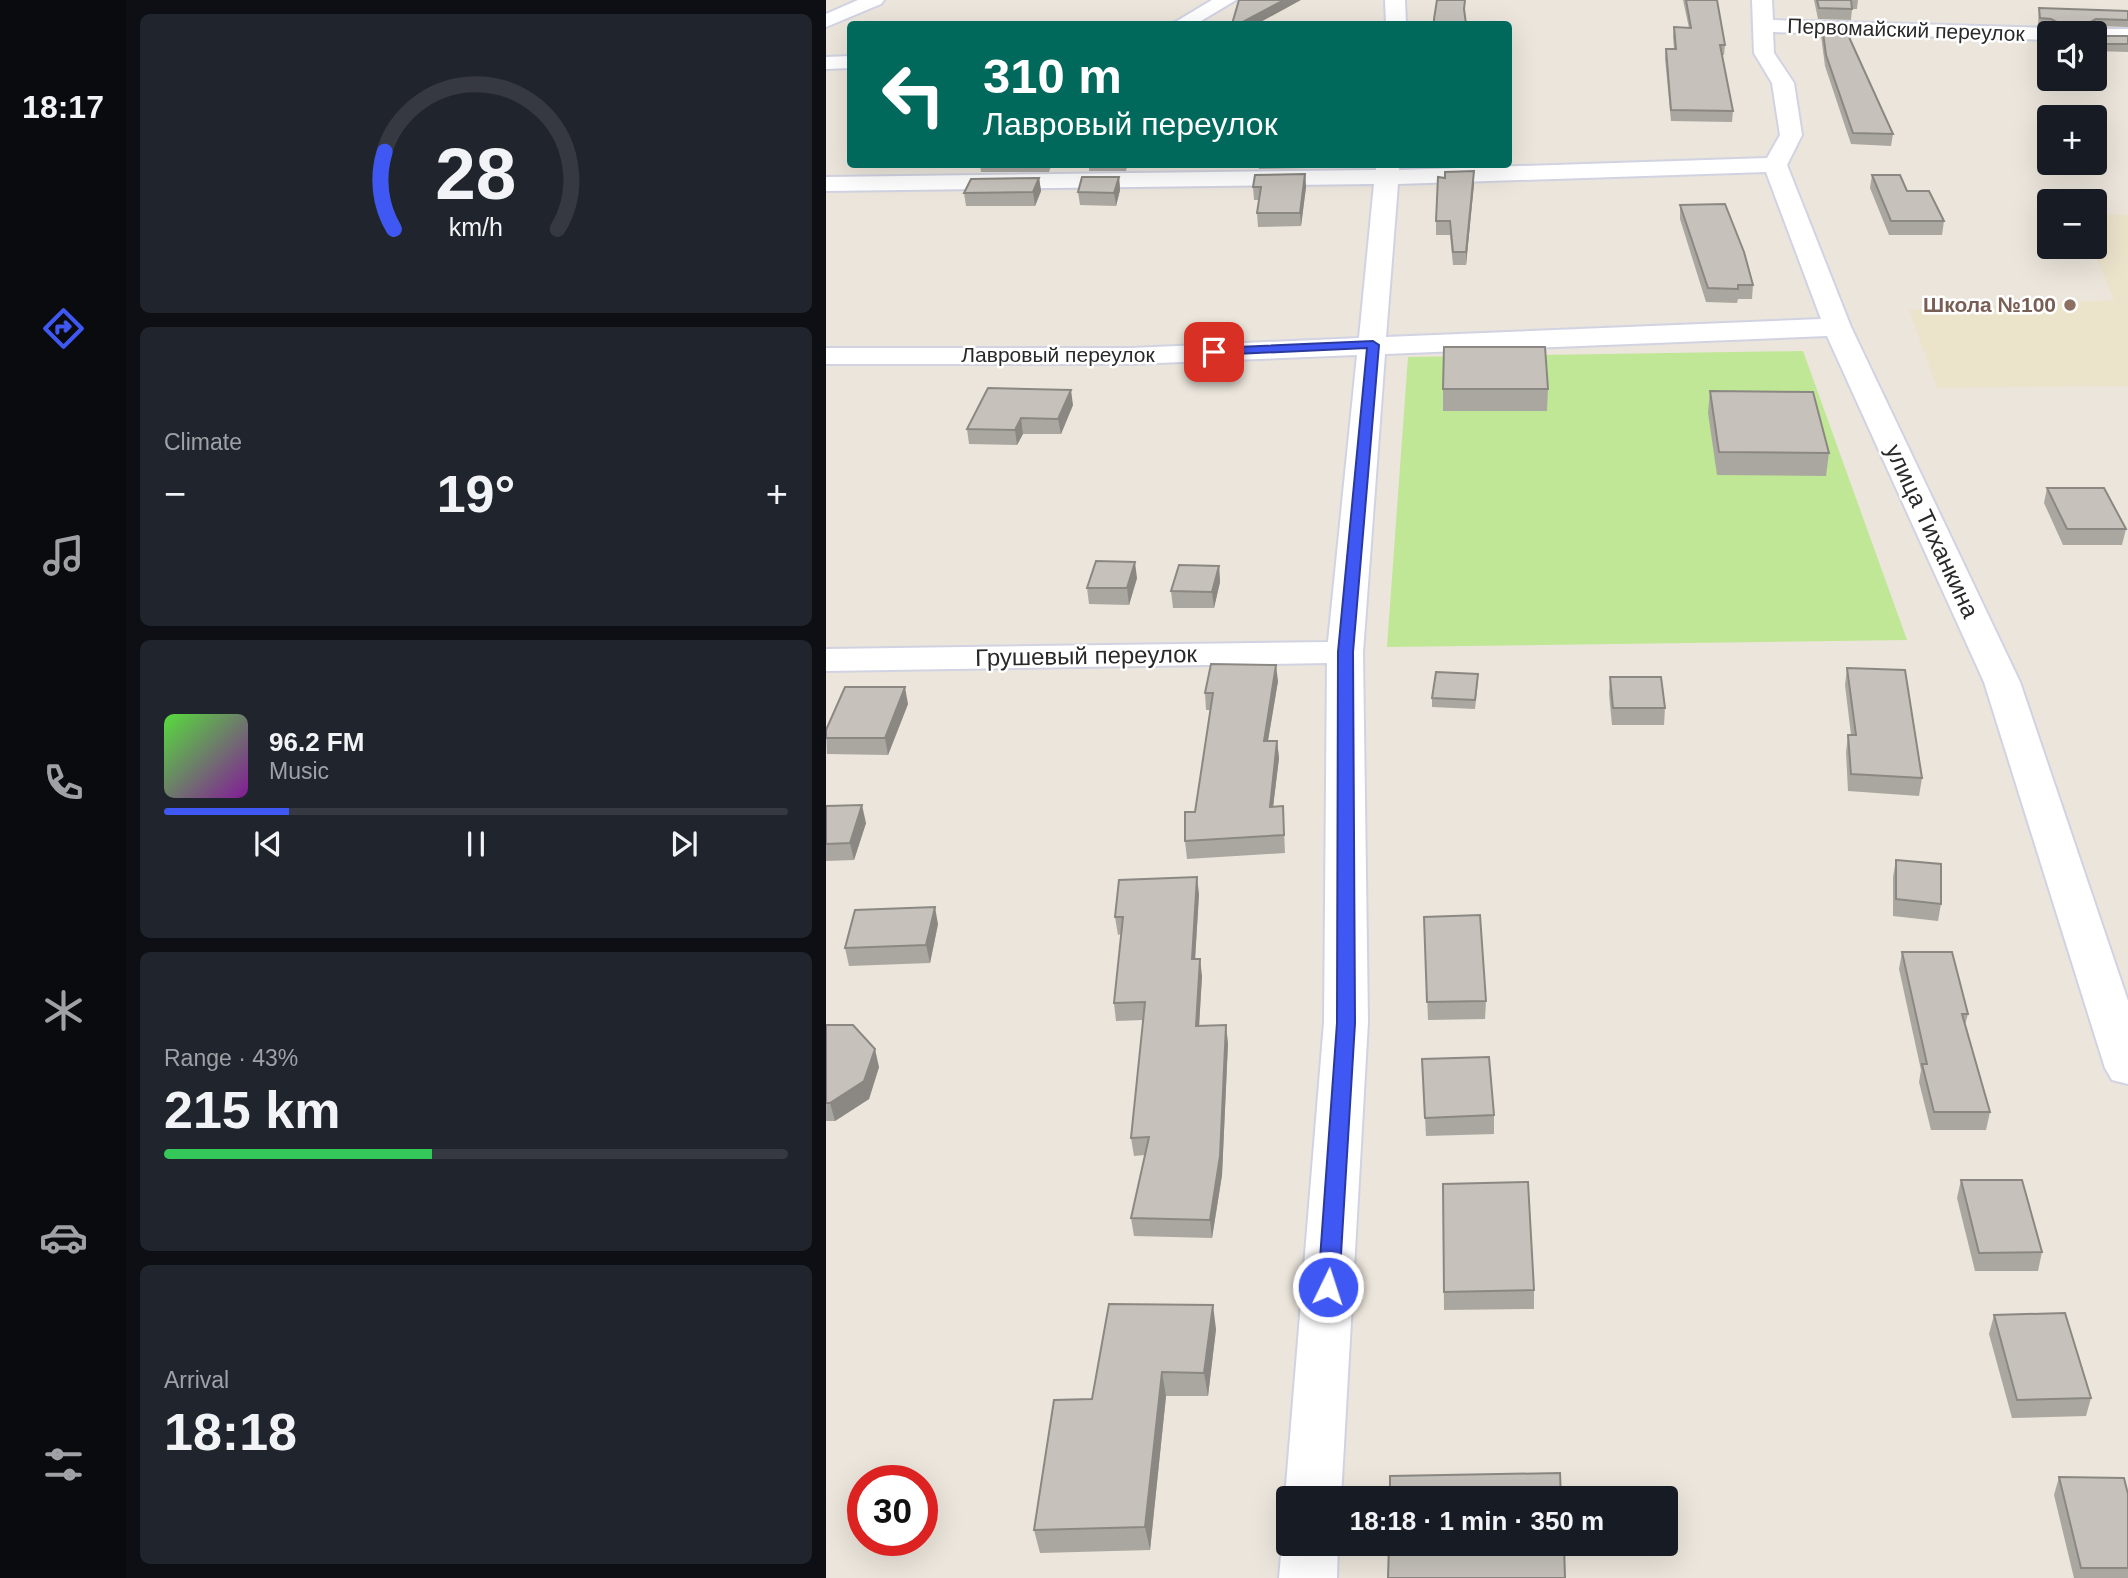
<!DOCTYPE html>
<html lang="en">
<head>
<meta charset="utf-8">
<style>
	body { margin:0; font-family:Helvetica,sans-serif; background:#20242c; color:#f1f3f6; height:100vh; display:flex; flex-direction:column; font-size:26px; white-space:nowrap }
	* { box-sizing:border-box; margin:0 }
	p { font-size:23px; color:#9ea1a6 }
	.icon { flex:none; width:38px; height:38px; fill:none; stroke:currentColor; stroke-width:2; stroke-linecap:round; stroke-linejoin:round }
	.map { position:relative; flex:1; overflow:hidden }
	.drawer { display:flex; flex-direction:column; gap:14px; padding:14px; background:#0d0f14; width:700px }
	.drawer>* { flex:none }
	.guide { position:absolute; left:21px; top:21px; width:665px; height:147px; border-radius:7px; box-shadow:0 7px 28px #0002; background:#00695c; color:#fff; overflow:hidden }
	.buttons { position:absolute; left:1211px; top:21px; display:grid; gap:14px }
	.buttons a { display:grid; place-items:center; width:70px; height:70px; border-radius:7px; background:#171b24; box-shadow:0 7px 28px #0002; font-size:35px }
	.speed { position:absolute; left:21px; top:1465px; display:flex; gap:14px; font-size:35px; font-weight:700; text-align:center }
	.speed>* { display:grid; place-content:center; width:91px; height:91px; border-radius:50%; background:#171b24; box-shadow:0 7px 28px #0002; line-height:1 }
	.speed .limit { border:10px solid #d22; background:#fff; color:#111 }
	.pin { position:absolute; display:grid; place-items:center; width:60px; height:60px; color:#fff; margin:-30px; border-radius:14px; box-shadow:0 4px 10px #0006 }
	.me { position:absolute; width:77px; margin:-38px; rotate:4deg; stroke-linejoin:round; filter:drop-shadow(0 0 5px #0008) }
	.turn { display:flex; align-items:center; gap:24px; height:147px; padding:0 21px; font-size:32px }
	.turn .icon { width:91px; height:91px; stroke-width:2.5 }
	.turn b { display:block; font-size:49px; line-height:60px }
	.big { font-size:52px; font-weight:800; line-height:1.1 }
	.drawer .card { flex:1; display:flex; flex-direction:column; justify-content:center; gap:10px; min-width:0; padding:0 24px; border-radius:10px; background:#20242c }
	.drawer .dial { align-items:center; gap:0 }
	.dial svg { height:182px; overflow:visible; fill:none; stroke:#363941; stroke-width:7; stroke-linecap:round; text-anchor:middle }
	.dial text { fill:#f1f3f6; stroke:none }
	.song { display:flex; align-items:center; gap:21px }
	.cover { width:84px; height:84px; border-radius:10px; background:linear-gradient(135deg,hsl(110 70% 55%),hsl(290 70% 35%)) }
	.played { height:7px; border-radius:4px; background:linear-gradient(90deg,#4058f3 20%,#363941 20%) }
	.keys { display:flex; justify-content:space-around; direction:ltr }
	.heat { display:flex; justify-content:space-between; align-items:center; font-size:38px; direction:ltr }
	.charge { height:10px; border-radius:5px; background:linear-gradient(90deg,#34c759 43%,#363941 0) }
	.trip { position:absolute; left:450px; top:1486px; width:402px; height:70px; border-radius:7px; background:#171b24; box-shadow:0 7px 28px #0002; font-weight:800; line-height:70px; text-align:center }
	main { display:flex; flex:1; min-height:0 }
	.menu { display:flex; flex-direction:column; width:126px; justify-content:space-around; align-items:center; background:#090b0e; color:#9ea1a6 }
	.menu .icon { width:49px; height:49px }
	.menu .active { color:#4058f3 }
	.menu b { font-size:32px; color:#f1f3f6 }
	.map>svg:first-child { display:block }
	.education { fill:#ece3cb }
	.pitch { fill:#c0e795 }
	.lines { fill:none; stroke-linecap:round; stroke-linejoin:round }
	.minor-casing { stroke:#d1d3e2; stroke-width:4 }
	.minor { fill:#fff; fill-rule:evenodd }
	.wall { fill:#aaa7a1 }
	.shaded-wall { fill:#8b8883 }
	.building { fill:#c6c2bb; stroke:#8b8883; stroke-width:2 }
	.route { fill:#4058f3; stroke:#2a399e; stroke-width:2 }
	.education-dot { fill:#8d6e63; stroke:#fff; stroke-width:2.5 }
	.labels { text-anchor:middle; stroke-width:5; stroke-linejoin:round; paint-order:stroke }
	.far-street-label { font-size:21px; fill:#292929; stroke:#fff }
	.far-education-label { font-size:21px; font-weight:bold; fill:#785e54; stroke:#fff; text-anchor:end }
	.street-label { font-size:24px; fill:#292929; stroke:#fff }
</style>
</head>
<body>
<main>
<nav class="menu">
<b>18:17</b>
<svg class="icon active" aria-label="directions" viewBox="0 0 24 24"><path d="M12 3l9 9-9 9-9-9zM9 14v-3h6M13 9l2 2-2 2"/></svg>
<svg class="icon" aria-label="music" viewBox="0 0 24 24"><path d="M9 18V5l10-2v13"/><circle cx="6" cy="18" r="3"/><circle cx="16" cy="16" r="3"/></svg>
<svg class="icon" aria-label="phone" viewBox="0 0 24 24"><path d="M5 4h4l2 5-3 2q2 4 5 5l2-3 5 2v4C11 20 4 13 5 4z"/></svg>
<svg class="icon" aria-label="climate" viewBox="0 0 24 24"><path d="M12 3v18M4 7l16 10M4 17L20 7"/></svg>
<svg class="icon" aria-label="car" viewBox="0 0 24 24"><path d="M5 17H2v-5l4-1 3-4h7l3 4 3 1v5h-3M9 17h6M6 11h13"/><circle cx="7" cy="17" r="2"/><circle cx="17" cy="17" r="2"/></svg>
<svg class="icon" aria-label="filters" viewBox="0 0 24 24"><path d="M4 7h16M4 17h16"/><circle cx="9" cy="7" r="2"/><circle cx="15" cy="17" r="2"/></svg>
</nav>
<section class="drawer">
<div class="card dial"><svg viewBox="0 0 100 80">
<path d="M14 69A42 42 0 1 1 86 69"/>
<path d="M14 69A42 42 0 0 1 10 35" stroke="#4058f3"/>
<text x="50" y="56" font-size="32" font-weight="700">28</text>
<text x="50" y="72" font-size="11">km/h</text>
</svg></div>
<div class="card"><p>Climate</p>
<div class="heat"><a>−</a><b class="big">19°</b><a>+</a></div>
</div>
<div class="card">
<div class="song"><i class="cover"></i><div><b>96.2 FM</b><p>Music</p></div></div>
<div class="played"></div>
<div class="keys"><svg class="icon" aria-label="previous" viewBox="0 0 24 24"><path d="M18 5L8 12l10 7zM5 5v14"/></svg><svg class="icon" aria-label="pause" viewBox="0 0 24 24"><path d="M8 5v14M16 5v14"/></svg><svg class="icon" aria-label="next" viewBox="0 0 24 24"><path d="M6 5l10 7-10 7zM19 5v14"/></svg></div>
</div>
<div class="card"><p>Range · 43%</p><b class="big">215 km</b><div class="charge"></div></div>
<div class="card"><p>Arrival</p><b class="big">18:18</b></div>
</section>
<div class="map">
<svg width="1302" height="1578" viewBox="0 0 1302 1578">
	<rect width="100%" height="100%" fill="#ebe5db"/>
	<!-- education -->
	<path class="education" d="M 1269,214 L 1302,215 L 1302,386 L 1111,388 L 1083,310 L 1288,300 L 1266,247 L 1269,247 Z"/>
	<!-- pitch -->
	<path class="pitch" d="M 977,351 L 1081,640 L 561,647 L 582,357 Z"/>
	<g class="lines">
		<defs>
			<g id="minor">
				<path d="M 32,0 L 58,0 L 55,4 L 0,27 L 0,14 Z"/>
				<path d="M 386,0 L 410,0 L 370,24 L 346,24 Z"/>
				<path d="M 559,0 L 579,0 L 580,24 L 560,24 Z"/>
				<path d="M 926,0 L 946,0 L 947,20 L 1223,28 L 1233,33 L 1223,33 L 1223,40 L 947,32 L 948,53 L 968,83 L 976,135 L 961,165 L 1025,327 L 1194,682 L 1302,1001 L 1302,1084 L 1286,1080 L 1279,1068 L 1158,682 L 1001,336 L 559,354 L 537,652 L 542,1022 L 515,1498 L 462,1498 L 462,1504 L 459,1498 L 498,1022 L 501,663 L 0,671 L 0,649 L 502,642 L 531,355 L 306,364 L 0,364 L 0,348 L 306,348 L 533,338 L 548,184 L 0,191 L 0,177 L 550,170 L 550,164 L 574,164 L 573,170 L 941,158 L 954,135 L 946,83 L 928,53 ZM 940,172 L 995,319 L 560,337 L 572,184 Z"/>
				<path d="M 1269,29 L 1302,29 L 1302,41 L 1269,41 L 1269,33 L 1260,33 Z"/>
				<path d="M 24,56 L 24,68 L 0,69 L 0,57 Z"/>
				<path d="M 462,1530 L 462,1544 L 512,1544 L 511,1578 L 453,1578 L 456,1544 Z"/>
			</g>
		</defs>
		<!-- minor casing -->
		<use href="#minor" class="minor-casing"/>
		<!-- minor -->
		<use href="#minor" class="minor"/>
	</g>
	<!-- wall -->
	<g class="wall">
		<path d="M 857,0 L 891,0 L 899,45 L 898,55 L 896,55 L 907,111 L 906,122 L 845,121 L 839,58 L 840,49 L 848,49 L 847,37 L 848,27 L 863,28 Z"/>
		<path d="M 988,0 L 1032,0 L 1031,9 L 1026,9 L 1025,20 L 992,19 Z"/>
		<path d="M 1213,8 L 1302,11 L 1302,27 L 1269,26 L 1265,29 L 1268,29 L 1270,36 L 1302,36 L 1302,52 L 1269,51 L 1269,33 L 1226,33 L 1227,29 L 1229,29 L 1224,26 L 1212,25 Z"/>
		<path d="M 996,25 L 1067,134 L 1065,146 L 1025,144 L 999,66 L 995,36 Z"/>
		<path d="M 1214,35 L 1223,35 L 1223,50 L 1213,50 Z"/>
		<path d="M 154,164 L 226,164 L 223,172 L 155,172 Z"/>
		<path d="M 263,164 L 302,164 L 300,171 L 263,171 Z"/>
		<path d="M 432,164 L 483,164 L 482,168 L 433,169 Z"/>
		<path d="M 617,164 L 650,164 L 617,166 Z"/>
		<path d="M 648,171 L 648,184 L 640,265 L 627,265 L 624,235 L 610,235 L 610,221 L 619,177 Z"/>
		<path d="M 479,174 L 480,187 L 475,226 L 432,227 L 431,213 L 433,200 L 428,200 L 427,187 Z"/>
		<path d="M 1046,175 L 1081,191 L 1118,221 L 1116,235 L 1063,235 L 1044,188 Z"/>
		<path d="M 293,177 L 294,190 L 290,206 L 254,205 L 252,192 Z"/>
		<path d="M 213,178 L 215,191 L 209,206 L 140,206 L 138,193 Z"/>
		<path d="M 854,205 L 927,285 L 926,299 L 912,299 L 911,303 L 880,302 L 854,219 Z"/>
		<path d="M 617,389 L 722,389 L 721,411 L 617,411 Z"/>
		<path d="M 884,391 L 1003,453 L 1000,476 L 891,475 L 882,413 Z"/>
		<path d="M 247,405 L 235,434 L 197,434 L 191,445 L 143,444 L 141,429 Z"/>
		<path d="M 1221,488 L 1300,529 L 1296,545 L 1237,545 L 1218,503 Z"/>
		<path d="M 393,566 L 394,582 L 388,608 L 347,608 L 345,591 Z"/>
		<path d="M 311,578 L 303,605 L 263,604 L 261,588 Z"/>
		<path d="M 1021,668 L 1096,778 L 1093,796 L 1022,791 L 1020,752 L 1022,735 L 1025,735 L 1019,685 Z"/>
		<path d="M 784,677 L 839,708 L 838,725 L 786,725 L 783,694 Z"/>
		<path d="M 452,681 L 442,741 L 451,741 L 453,758 L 447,807 L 457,806 L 459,853 L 361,859 L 359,841 L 369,812 L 384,710 L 380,710 L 379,693 Z"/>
		<path d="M 652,682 L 649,709 L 606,707 L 606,698 Z"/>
		<path d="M 82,704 L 62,755 L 1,754 L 0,730 Z"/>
		<path d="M 0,806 L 40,823 L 28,860 L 0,861 Z"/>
		<path d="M 1070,860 L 1115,904 L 1112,921 L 1067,916 L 1067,877 Z"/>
		<path d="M 373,894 L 369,959 L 376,976 L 373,1026 L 402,1043 L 396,1175 L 386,1238 L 308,1236 L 305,1218 L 319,1155 L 308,1156 L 305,1138 L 317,1020 L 290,1021 L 288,1003 L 295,934 L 292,935 L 289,917 Z"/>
		<path d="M 598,917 L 660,1001 L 659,1019 L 602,1020 Z"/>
		<path d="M 112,924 L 104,963 L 23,966 L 19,948 Z"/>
		<path d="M 1076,952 L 1142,1014 L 1139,1025 L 1164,1112 L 1160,1130 L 1105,1130 L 1093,1082 L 1095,1070 L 1073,969 Z"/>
		<path d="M 0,1025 L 53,1067 L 43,1099 L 9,1121 L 0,1121 Z"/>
		<path d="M 597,1077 L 668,1115 L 668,1134 L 600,1136 Z"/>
		<path d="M 1135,1180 L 1216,1252 L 1212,1271 L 1149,1271 L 1131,1198 Z"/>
		<path d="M 617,1184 L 708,1290 L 708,1309 L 618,1310 Z"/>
		<path d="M 1168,1315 L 1265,1398 L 1260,1416 L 1186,1418 L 1163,1334 Z"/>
		<path d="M 390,1329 L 382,1396 L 340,1396 L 324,1550 L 214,1553 L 208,1530 L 266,1399 Z"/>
		<path d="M 1233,1477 L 1302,1494 L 1302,1578 L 1248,1578 L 1228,1495 Z"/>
	</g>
	<!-- shaded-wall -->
	<g class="shaded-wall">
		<path d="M 458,0 L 475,0 L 431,24 L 413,24 Z"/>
		<path d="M 1270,19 L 1269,26 L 1257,32 L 1259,25 Z"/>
		<path d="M 648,171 L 648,184 L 640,265 L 640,252 Z"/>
		<path d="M 479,174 L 480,187 L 475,226 L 474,213 Z"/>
		<path d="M 293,177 L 294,190 L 290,206 L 288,193 Z"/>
		<path d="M 213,178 L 215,191 L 209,206 L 207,192 Z"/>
		<path d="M 245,390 L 247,405 L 235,434 L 232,419 Z"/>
		<path d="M 195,418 L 197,434 L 191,445 L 189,430 Z"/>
		<path d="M 309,562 L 311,578 L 303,605 L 301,588 Z"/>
		<path d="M 393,566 L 394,582 L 388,608 L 386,592 Z"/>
		<path d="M 450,665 L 452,681 L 439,758 L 438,741 Z"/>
		<path d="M 79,687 L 82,704 L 62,755 L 59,738 Z"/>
		<path d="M 451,741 L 453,758 L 445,824 L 444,807 Z"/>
		<path d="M 36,805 L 40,823 L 28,860 L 24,843 Z"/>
		<path d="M 371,877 L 373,894 L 368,977 L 366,959 Z"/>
		<path d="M 109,907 L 112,924 L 104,963 L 100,945 Z"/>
		<path d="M 374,959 L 376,976 L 372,1044 L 370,1026 Z"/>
		<path d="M 400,1025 L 402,1043 L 396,1175 L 386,1238 L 384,1220 Z"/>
		<path d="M 49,1049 L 53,1067 L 43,1099 L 9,1121 L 4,1103 Z"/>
		<path d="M 387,1305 L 390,1329 L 382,1396 L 378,1373 Z"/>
		<path d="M 336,1372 L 340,1396 L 324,1550 L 319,1527 Z"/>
	</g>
	<!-- building -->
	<g class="building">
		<path d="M 413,0 L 458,0 L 413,24 L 406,24 Z"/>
		<path d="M 611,0 L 639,0 L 638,9 L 640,24 L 608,24 L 608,19 Z"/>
		<path d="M 860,0 L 891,0 L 899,45 L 894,45 L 907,111 L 845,110 L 840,49 L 850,49 L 848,27 L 865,28 Z"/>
		<path d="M 991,0 L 1025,0 L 1026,9 L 993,8 Z"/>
		<path d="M 1213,8 L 1302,11 L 1302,20 L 1270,19 L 1259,25 L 1261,29 L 1268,29 L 1270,36 L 1302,36 L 1302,44 L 1269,44 L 1269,33 L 1226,33 L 1227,29 L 1234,29 L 1237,25 L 1225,19 L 1214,18 Z"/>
		<path d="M 996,25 L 1018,26 L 1067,134 L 1027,133 L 1000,55 Z"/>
		<rect x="1214" y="35" width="9" height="8"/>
		<path d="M 648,171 L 640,252 L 627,252 L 624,221 L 610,221 L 612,177 L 619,178 L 619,172 Z"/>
		<path d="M 479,174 L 474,213 L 431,213 L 435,187 L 427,187 L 429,175 Z"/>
		<path d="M 1046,175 L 1074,175 L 1081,191 L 1103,191 L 1118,221 L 1065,221 Z"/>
		<path d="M 256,177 L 293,177 L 288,193 L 252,192 Z"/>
		<path d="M 213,178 L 207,192 L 138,193 L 145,179 Z"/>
		<path d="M 899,204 L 918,252 L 927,285 L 912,285 L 912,289 L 882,288 L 854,205 Z"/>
		<path d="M 618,347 L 719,347 L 722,389 L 617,389 Z"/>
		<path d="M 162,388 L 245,390 L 232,419 L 195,418 L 189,430 L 141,429 Z"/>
		<path d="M 884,391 L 987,392 L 1003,453 L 893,452 Z"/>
		<path d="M 1221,488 L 1278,488 L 1300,529 L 1241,529 Z"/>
		<path d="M 270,561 L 309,562 L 301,588 L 261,588 Z"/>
		<path d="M 353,565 L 393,566 L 386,592 L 345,591 Z"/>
		<path d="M 385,664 L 450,665 L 438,741 L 451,741 L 444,807 L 457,806 L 458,835 L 359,841 L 359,812 L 369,812 L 387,693 L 379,693 Z"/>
		<path d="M 1021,668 L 1079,670 L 1096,778 L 1025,774 L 1022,735 L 1030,735 Z"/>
		<path d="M 610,672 L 652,674 L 649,700 L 606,698 Z"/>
		<path d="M 784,677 L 835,677 L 839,708 L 787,708 Z"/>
		<path d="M 19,687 L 79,687 L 59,738 L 0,738 L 0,730 Z"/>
		<path d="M 36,805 L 24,843 L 0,844 L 0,806 Z"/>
		<path d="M 1070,860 L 1115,864 L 1115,904 L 1070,899 Z"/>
		<path d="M 371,877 L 366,959 L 374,959 L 370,1026 L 400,1025 L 394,1156 L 384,1220 L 305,1218 L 323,1137 L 305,1138 L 319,1002 L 288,1003 L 297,917 L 289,917 L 293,880 Z"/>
		<path d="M 109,907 L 100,945 L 19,948 L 29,910 Z"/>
		<path d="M 654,915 L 660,1001 L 601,1002 L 598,917 Z"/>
		<path d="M 1076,952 L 1126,952 L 1142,1014 L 1136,1014 L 1164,1112 L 1108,1112 L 1096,1064 L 1101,1064 Z"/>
		<path d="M 0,1025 L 27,1025 L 49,1049 L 38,1081 L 4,1103 L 0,1103 Z"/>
		<path d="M 663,1057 L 668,1115 L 599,1118 L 596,1059 Z"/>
		<path d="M 1135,1180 L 1196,1180 L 1216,1252 L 1153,1253 Z"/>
		<path d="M 702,1182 L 708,1290 L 618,1292 L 617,1184 Z"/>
		<path d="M 283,1304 L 387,1305 L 378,1373 L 336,1372 L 319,1527 L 208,1530 L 228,1400 L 266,1399 Z"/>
		<path d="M 1239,1313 L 1265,1398 L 1191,1400 L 1168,1315 Z"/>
		<path d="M 734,1473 L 735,1498 L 564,1498 L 564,1476 Z"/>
		<path d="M 1233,1477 L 1298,1478 L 1302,1494 L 1302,1568 L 1255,1568 Z"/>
		<path d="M 563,1544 L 738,1544 L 739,1578 L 562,1578 Z"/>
	</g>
	<!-- route -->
	<path class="route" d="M 547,341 L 553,345 L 527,652 L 529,1023 L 513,1287 L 509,1293 L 502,1295 L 495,1293 L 492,1287 L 511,1023 L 512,652 L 541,348 L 388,355 L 383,352 L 388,348 Z"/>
	<!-- markers -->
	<circle class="education-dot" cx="1244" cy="305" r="7"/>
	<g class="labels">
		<!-- far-street labels -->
		<g class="far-street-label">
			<text transform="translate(1080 30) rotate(2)" y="7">Первомайский переулок</text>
			<text x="232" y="362">Лавровый переулок</text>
		</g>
		<!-- far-education labels -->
		<g class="far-education-label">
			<text x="1230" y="312">Школа №100</text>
		</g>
		<!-- street labels -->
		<g class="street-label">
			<text transform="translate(1106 531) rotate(65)" y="8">улица Тиханкина</text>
			<text transform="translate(260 656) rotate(-1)" y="8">Грушевый переулок</text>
		</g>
	</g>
</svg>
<div class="buttons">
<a><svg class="icon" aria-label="sound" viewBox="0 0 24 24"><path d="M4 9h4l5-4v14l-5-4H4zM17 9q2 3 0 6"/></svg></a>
<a>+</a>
<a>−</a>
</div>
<div class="speed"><div class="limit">30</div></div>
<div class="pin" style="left:388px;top:352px;background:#d93025"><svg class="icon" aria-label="arrive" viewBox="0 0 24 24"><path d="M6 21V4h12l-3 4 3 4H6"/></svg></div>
<svg class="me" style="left:502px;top:1287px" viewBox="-20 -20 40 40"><circle r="17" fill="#4058f3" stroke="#fff" stroke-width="3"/><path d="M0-11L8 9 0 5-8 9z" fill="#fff"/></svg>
<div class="trip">18:18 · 1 min · 350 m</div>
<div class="guide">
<div class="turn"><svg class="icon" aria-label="left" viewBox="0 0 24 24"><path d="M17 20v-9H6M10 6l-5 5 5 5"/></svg><div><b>310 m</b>Лавровый переулок</div></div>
</div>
</div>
</main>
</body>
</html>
